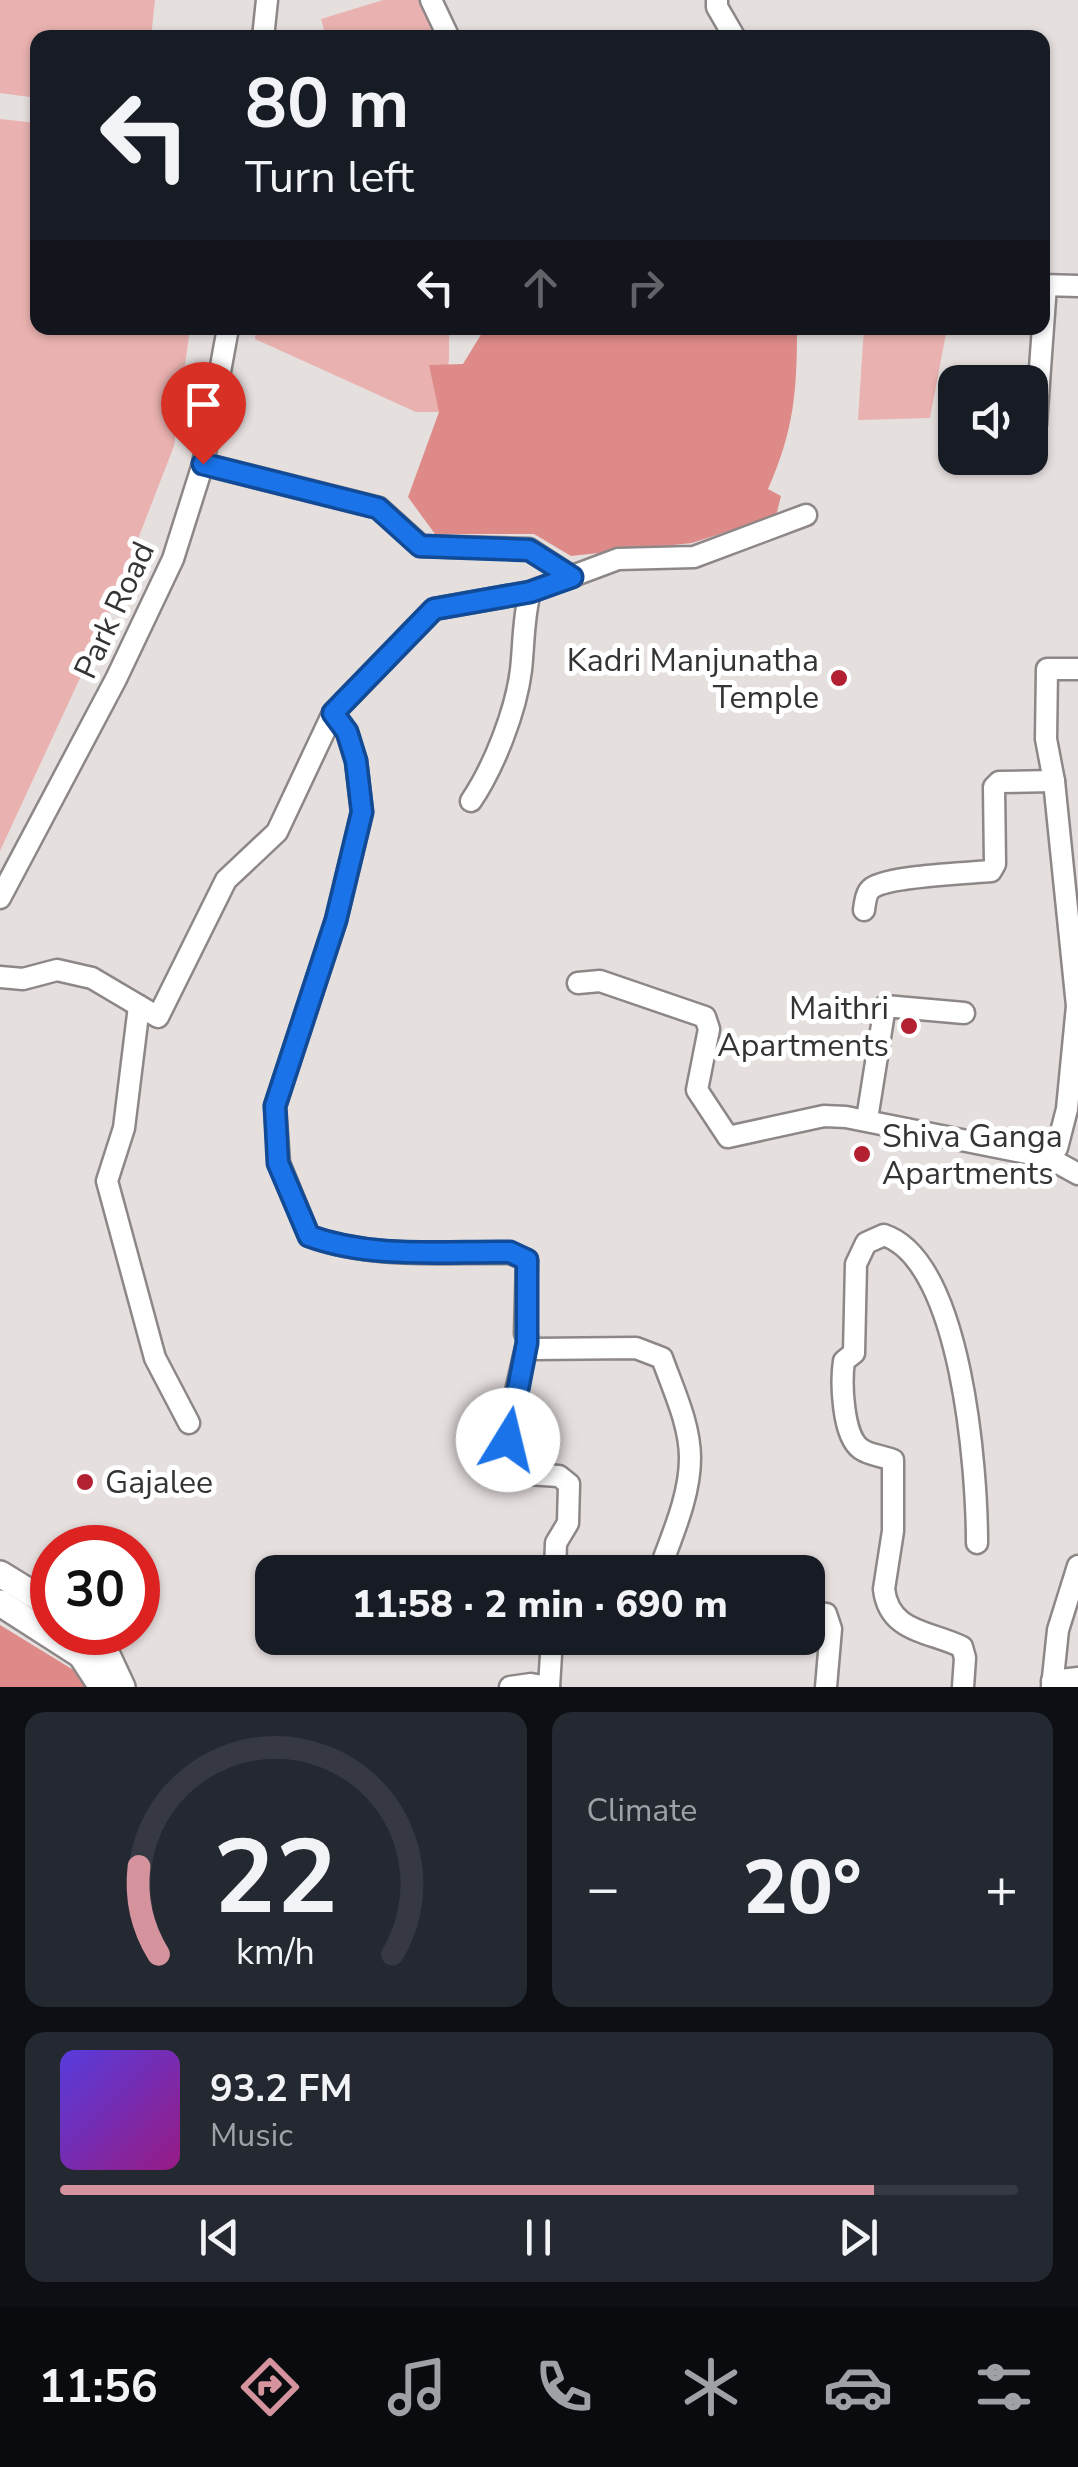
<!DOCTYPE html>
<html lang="en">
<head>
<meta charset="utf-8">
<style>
	body { margin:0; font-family:"Nunito Sans",sans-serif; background:#242831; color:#f1f3f6; height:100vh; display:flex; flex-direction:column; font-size:38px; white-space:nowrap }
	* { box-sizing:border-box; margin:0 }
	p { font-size:32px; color:#9ea1a6 }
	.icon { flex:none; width:55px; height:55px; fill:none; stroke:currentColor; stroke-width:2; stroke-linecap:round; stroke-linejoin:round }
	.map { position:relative; height:1687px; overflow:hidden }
	.sheet { display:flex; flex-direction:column; gap:25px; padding:25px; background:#0d0f14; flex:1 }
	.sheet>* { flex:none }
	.banner { position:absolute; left:30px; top:30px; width:1020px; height:305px; border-radius:20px; box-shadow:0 2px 8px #0004; background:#171b24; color:#f1f3f6; overflow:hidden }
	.controls { position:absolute; left:938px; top:365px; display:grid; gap:20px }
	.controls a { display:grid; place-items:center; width:110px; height:110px; border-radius:20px; background:#171b24; box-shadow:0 2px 8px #0004; font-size:50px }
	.speed { position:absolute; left:30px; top:1525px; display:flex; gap:20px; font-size:50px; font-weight:700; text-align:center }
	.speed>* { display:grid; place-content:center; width:130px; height:130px; border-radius:50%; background:#171b24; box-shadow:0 2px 8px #0004; line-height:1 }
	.speed .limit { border:15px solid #d22; background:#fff; color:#111 }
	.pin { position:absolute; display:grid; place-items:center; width:85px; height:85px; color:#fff; margin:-102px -42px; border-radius:50% 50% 50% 0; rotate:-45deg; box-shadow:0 0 10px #0007 }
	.pin .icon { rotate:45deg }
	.me { position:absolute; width:110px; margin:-55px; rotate:9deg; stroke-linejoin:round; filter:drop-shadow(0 0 8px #0008) }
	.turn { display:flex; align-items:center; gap:35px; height:210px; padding:0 50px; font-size:45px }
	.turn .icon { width:130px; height:130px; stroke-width:2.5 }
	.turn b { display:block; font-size:70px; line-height:85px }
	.lanes { display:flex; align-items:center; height:95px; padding:0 50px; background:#0003; justify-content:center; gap:50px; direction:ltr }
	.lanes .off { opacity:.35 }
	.big { font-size:75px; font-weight:800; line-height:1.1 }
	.sheet .widget { flex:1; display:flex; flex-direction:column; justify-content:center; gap:15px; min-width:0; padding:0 35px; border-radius:20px; background:#242831 }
	.sheet .dial { align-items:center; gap:0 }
	.dial svg { height:260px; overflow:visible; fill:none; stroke:#363941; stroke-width:7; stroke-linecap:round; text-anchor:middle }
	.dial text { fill:#f1f3f6; stroke:none }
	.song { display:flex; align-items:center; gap:30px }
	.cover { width:120px; height:120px; border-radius:15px; background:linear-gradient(135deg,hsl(250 70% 55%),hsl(310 70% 35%)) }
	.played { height:10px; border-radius:5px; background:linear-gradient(90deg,#d5949d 85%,#363941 85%) }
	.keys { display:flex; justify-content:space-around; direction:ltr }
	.heat { display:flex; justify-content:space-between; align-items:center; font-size:55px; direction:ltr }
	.sheet .tiles { flex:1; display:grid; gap:25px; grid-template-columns:1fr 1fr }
	.widget:last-child { grid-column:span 2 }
	.trip { position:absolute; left:255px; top:1555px; width:570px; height:100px; border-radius:20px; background:#171b24; box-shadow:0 2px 8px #0004; font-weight:800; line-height:100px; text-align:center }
	.tab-bar { display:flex; height:160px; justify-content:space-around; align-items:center; background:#090b0e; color:#9ea1a6 }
	.tab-bar .icon { width:70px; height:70px }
	.tab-bar .on { color:#d5949d }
	.tab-bar b { font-size:45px; color:#f1f3f6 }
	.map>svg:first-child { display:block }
	.green { fill:#e9b2b0 }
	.forest { fill:#dd8a88 }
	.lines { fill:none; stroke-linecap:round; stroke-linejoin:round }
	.minor-casing { stroke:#8d8787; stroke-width:25 }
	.major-casing { stroke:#8d8787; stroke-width:30 }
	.minor { stroke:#fff; stroke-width:20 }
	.major { stroke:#fff; stroke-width:25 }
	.route-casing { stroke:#114b97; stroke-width:25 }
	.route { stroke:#1a73e8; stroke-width:18 }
	.poi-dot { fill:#b22031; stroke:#fff; stroke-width:4 }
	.labels { text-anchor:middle; stroke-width:10; stroke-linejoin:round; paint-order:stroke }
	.street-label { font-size:32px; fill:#363433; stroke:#fff }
	.poi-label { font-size:32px; fill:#363433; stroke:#fff; text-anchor:end }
</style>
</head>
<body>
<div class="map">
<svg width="1078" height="1687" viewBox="0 0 1078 1687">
	<rect width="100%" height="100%" fill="#e5dfde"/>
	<!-- green -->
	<g class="green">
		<path d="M 0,0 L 155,0 L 151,37 L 38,38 L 37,98 L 0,93 Z"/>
		<path d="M 383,0 L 421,0 L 440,37 L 326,37 L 321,19 Z"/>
		<path d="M 0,119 L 37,123 L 38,328 L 190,328 L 174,446 L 105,624 L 0,851 Z"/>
		<path d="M 256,328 L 449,328 L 449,360 L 439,412 L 416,412 L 255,339 Z"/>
		<path d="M 864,328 L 947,328 L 930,418 L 858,420 Z"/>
	</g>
	<!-- forest -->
	<g class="forest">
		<path d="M 485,328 L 797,328 C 797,392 794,430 768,489 L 781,496 L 776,516 L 692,543 L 571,556 L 534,534 L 435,534 L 408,497 L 439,412 L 429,365 L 463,364 Z"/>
		<path d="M 0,1625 L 80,1674 L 85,1687 L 0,1687 Z"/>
	</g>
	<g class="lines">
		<defs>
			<g id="minor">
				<path d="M 431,0 L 449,38"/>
				<path d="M 717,0 L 717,7 L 735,38"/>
				<path d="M 263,38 L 267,0"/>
				<path d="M 1042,285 L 1078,286"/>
				<path d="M 1036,424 L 1046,285"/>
				<path d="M 203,464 L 379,508 L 421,546 L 529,549 L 572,577"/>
				<path d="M 333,713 L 347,732 L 356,761 L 362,812 L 336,920 L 275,1106 L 279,1163 L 309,1236 C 372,1259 444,1252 510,1253 L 527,1260 L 525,1333 L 532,1349 L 636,1348 L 662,1358 C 673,1389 690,1424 690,1458 C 690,1492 676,1526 664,1558 L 675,1572"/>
				<path d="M 471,801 C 494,767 516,711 521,670 C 524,643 523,619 530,592 L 618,559 L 694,557 L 806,515"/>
				<path d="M 0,898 L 116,679 L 173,559 L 203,464 L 228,328"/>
				<path d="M 864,910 C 865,903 866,892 872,888 C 888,876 968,873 991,871 L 995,864 L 994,787 L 999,782 L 1054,781"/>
				<path d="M 0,977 L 23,979 L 57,970 L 92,978 L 158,1017 L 226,880 L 277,832 L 333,713 L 434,609 L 530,592"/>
				<path d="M 578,983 L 600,981 L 705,1017 L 709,1029 L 697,1090 L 728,1137 L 824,1116 L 846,1117 L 1047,1157 L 1057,1148 L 1067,1109 L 1077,1006 L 1054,781 L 1046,739 L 1047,669 L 1078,669"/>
				<path d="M 139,1006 L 124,1128 L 107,1181 L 155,1358 L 189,1423"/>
				<path d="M 867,1119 L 885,1006 L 964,1013"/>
				<path d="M 1047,1157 L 1078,1174"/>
				<path d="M 527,1343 L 515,1395 L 506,1469 L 511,1473 L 559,1476 L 569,1484 L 568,1523 L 556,1543 L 555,1572"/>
				<path d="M 808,1612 L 826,1614 L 831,1629 L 826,1687"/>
				<path d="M 1052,1681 L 1078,1678"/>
				<path d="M 510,1687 L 531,1684 L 549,1687"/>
				<path d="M 549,1687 L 552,1638"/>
				<path d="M 963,1687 L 965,1658 L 962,1647 C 930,1631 889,1633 884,1589 L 893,1531 L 893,1460 C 883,1456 869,1455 861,1449 C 842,1436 841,1381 844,1361 L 854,1353 L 856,1264 L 866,1243 L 884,1235 C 962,1261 977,1471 977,1543"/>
				<path d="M 1052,1687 L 1058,1630 L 1078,1566"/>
			</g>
			<g id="major">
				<path d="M 0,1574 L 52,1606"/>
				<path d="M 0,1603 L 81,1655 L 102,1687"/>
				<path d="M 89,1632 L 108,1657 L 122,1687"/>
			</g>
		</defs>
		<!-- minor casing -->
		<use href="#minor" class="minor-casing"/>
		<!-- major casing -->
		<use href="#major" class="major-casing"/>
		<!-- minor -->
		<use href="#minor" class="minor"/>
		<!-- major -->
		<use href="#major" class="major"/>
	</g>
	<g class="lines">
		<defs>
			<path id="route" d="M 203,464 L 378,508 L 420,546 L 529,550 L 572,577 L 530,592 L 434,609 L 333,713 L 347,732 L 356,761 L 362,812 L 336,920 L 275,1106 L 278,1163 L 309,1236 C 372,1259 444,1251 510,1252 L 527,1260 L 527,1343 L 508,1440"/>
		</defs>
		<!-- route casing -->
		<use href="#route" class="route-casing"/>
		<!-- route -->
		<use href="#route" class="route"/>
	</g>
	<!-- markers -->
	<g class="poi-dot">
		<circle cx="839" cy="678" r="10"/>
		<circle cx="909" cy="1026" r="10"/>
		<circle cx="862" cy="1154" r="10"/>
		<circle cx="85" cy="1482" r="10"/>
	</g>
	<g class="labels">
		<!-- street labels -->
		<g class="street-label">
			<text transform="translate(114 610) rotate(-65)" y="11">Park Road</text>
		</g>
		<!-- poi labels -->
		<g class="poi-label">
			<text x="819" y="671">Kadri Manjunatha<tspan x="819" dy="37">Temple</tspan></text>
			<text x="889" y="1019">Maithri<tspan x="889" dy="37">Apartments</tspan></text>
			<text x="882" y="1147" text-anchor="start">Shiva Ganga<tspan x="882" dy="37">Apartments</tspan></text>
			<text x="105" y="1493" text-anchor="start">Gajalee</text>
		</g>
	</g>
</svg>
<div class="controls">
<a><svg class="icon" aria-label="sound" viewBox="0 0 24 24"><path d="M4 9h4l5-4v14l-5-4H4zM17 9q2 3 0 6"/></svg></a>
</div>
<div class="speed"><div class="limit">30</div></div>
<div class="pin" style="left:203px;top:464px;background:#d93025"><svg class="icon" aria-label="arrive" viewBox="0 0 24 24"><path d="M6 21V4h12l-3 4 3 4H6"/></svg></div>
<svg class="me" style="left:508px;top:1440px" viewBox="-20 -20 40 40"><circle r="19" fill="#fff"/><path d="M0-13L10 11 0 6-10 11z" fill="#1a73e8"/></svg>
<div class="trip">11:58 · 2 min · 690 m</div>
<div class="banner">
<div class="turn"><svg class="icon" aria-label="left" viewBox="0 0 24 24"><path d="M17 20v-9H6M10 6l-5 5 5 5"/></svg><div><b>80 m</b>Turn left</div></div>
<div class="lanes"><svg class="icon" aria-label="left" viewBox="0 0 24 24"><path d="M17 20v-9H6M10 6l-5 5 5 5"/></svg><svg class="icon off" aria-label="ahead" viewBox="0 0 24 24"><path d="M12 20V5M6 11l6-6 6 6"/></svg><svg class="icon off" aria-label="right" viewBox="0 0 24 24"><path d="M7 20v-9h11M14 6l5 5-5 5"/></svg></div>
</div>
</div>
<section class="sheet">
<div class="tiles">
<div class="widget dial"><svg viewBox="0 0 100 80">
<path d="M14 69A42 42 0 1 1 86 69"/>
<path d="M14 69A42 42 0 0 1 8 42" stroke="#d5949d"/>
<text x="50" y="56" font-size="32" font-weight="700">22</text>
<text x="50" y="72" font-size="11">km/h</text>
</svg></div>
<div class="widget"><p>Climate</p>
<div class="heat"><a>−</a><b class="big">20°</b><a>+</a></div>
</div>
<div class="widget">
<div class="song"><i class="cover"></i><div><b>93.2 FM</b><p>Music</p></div></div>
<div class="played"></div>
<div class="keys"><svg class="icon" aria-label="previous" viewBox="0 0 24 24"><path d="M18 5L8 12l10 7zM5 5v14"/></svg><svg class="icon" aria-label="pause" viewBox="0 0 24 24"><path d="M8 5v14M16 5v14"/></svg><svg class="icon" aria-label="next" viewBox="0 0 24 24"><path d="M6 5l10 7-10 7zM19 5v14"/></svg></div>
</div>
</div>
</section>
<nav class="tab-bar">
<b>11:56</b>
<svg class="icon on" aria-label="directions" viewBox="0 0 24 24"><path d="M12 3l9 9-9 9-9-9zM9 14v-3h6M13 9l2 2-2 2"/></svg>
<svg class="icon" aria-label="music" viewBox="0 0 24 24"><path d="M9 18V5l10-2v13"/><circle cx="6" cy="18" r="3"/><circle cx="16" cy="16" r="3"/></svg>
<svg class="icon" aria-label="phone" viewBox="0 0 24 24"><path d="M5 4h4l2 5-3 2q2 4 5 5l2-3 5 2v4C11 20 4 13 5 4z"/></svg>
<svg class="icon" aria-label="climate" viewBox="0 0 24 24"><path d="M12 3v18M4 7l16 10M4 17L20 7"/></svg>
<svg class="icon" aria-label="car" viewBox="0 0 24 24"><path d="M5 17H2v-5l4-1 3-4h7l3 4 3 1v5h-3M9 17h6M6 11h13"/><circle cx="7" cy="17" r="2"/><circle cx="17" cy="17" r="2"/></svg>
<svg class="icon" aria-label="filters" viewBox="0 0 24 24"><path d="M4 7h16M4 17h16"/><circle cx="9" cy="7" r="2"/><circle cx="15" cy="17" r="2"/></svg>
</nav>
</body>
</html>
